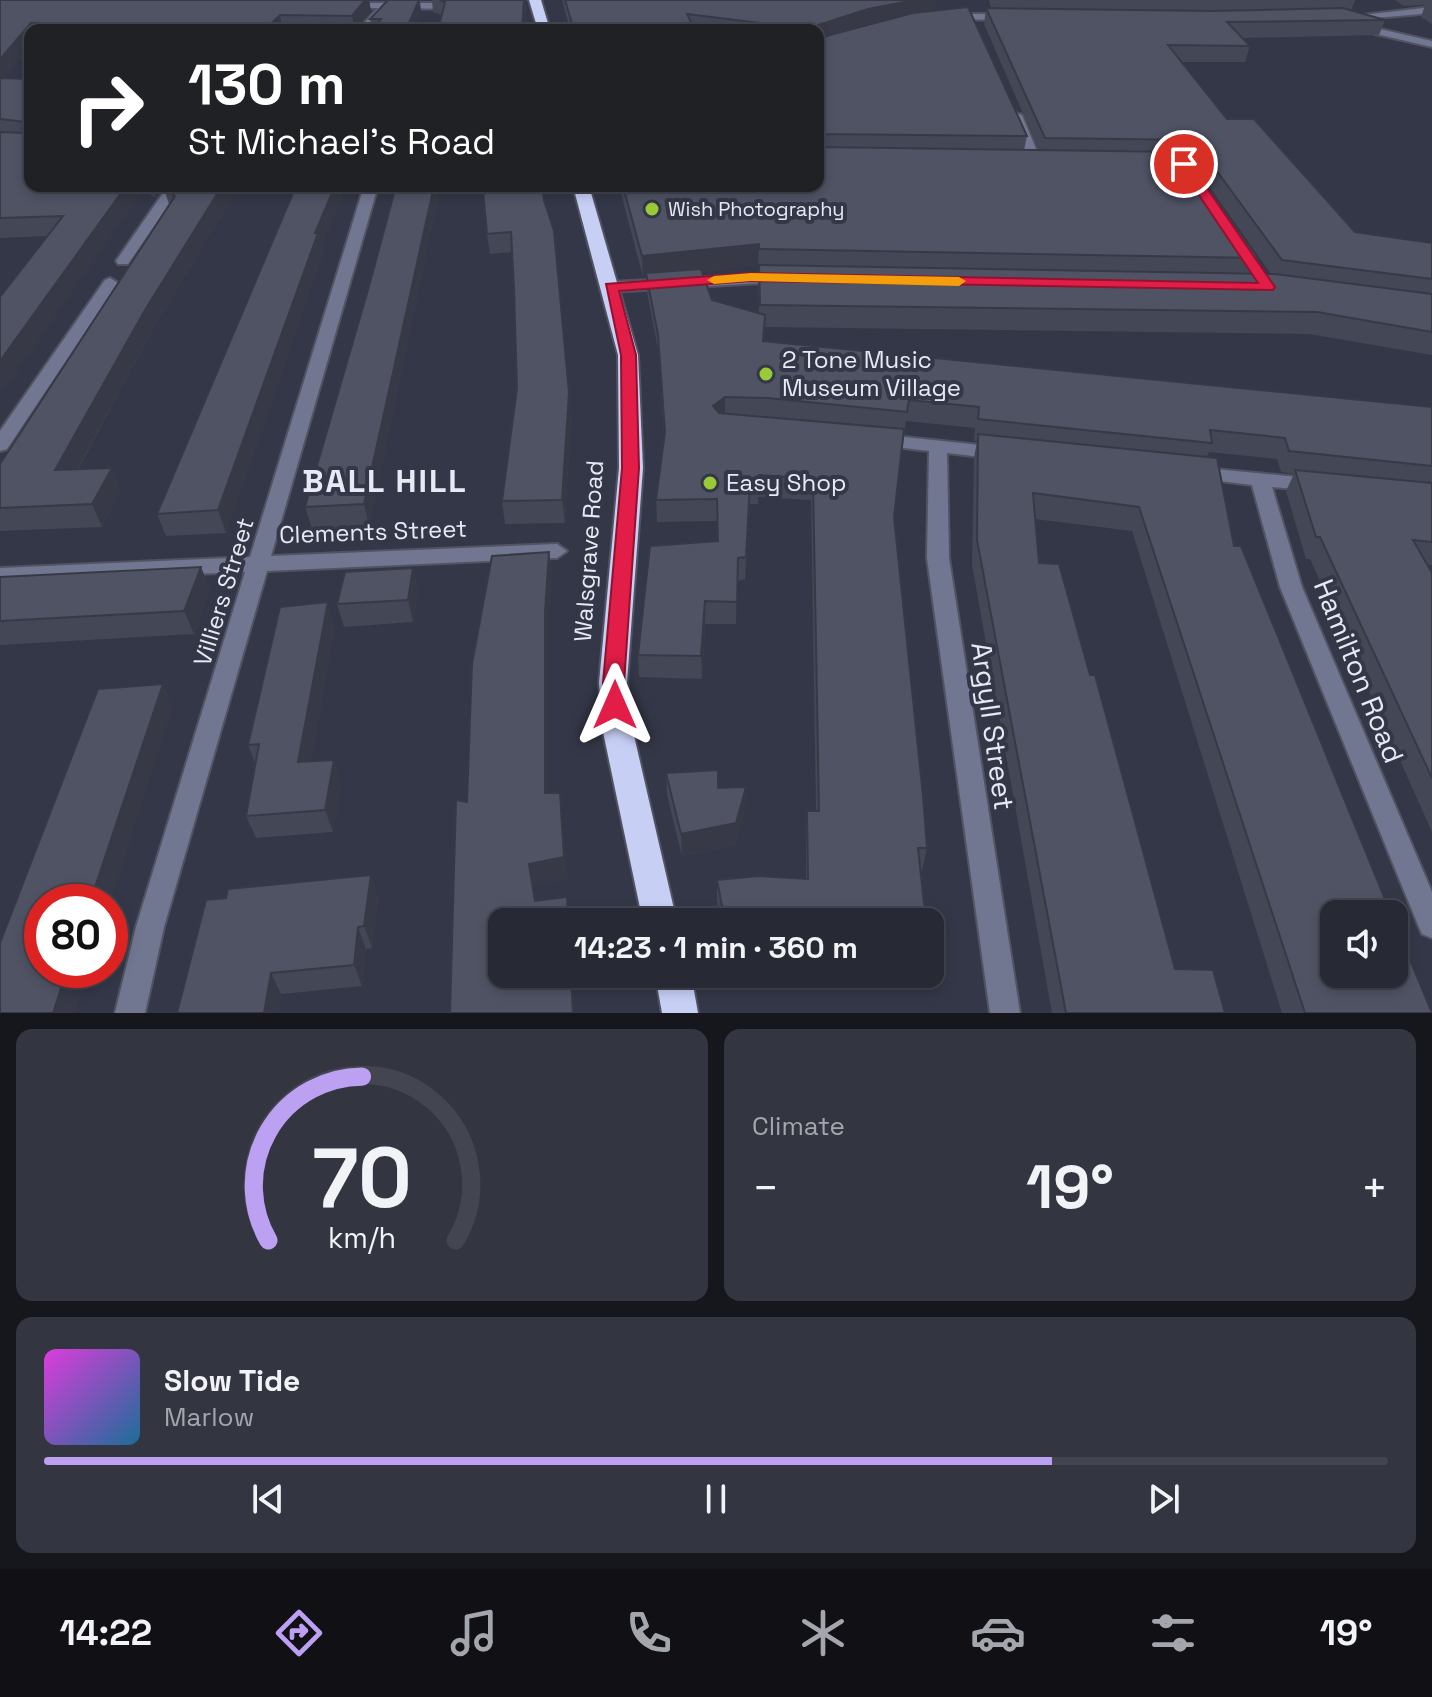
<!DOCTYPE html>
<html lang="en">
<head>
<meta charset="utf-8">
<style>
	body { margin:0; font-family:"Space Grotesk",sans-serif; background:#333541; color:#f1f3f6; height:100vh; display:flex; flex-direction:column; font-size:30px; white-space:nowrap }
	* { box-sizing:border-box; margin:0 }
	p { font-size:26px; color:#a4a6ad }
	.icon { flex:none; width:44px; height:44px; fill:none; stroke:currentColor; stroke-width:2; stroke-linecap:round; stroke-linejoin:round }
	.map { position:relative; height:1013px; overflow:hidden }
	.panel { display:flex; flex-direction:column; gap:16px; padding:16px; background:#15171d; flex:1 }
	.panel>* { flex:none }
	.guide { position:absolute; left:24px; top:24px; width:800px; height:168px; border-radius:16px; box-shadow:0 4px 12px #0003,0 0 0 2px #434550; background:#202124; color:#fff; overflow:hidden }
	.fabs { position:absolute; left:1320px; top:900px; display:grid; gap:16px }
	.fabs a { display:grid; place-items:center; width:88px; height:88px; border-radius:16px; background:#272935; box-shadow:0 4px 12px #0003,0 0 0 2px #434550; font-size:40px }
	.speed { position:absolute; left:24px; top:884px; display:flex; gap:16px; font-size:40px; font-weight:700; text-align:center }
	.speed>* { display:grid; place-content:center; width:104px; height:104px; border-radius:50%; background:#272935; box-shadow:0 4px 12px #0003,0 0 0 2px #434550; line-height:1 }
	.speed .limit { border:12px solid #d22; background:#fff; color:#111 }
	.pin { position:absolute; display:grid; place-items:center; width:68px; height:68px; color:#fff; margin:-34px; border:4px solid #fff; border-radius:50%; box-shadow:0 2px 8px #0007 }
	.me { position:absolute; width:88px; margin:-44px; rotate:0deg; stroke-linejoin:round; filter:drop-shadow(0 0 6px #0008) }
	.turn { display:flex; align-items:center; gap:28px; height:168px; padding:0 32px; font-size:36px }
	.turn .icon { width:104px; height:104px; stroke-width:2.5 }
	.turn b { display:block; font-size:56px; line-height:68px }
	.big { font-size:60px; font-weight:700; line-height:1.1 }
	.panel .widget { flex:1; display:flex; flex-direction:column; justify-content:center; gap:12px; min-width:0; padding:0 28px; border-radius:16px; background:#333541 }
	.panel .dial { align-items:center; gap:0 }
	.dial svg { height:208px; overflow:visible; fill:none; stroke:#434550; stroke-width:7; stroke-linecap:round; text-anchor:middle }
	.dial text { fill:#f1f3f6; stroke:none }
	.song { display:flex; align-items:center; gap:24px }
	.cover { width:96px; height:96px; border-radius:12px; background:linear-gradient(135deg,hsl(300 70% 55%),hsl(200 70% 35%)) }
	.played { height:8px; border-radius:4px; background:linear-gradient(90deg,#bca0f2 75%,#434550 75%) }
	.keys { display:flex; justify-content:space-around; direction:ltr }
	.heat { display:flex; justify-content:space-between; align-items:center; font-size:44px; direction:ltr }
	.panel .tiles { flex:1; display:grid; gap:16px; grid-template-columns:1fr 1fr }
	.widget:last-child { grid-column:span 2 }
	.trip { position:absolute; left:488px; top:908px; width:456px; height:80px; border-radius:16px; background:#272935; box-shadow:0 4px 12px #0003,0 0 0 2px #434550; font-weight:700; line-height:80px; text-align:center }
	.menu { display:flex; height:128px; justify-content:space-around; align-items:center; background:#101015; color:#a4a6ad }
	.menu .icon { width:56px; height:56px }
	.menu .on { color:#bca0f2 }
	.menu b { font-size:36px; color:#f1f3f6 }
	.map>svg:first-child { display:block }
	.lines { fill:none; stroke-linecap:round; stroke-linejoin:round }
	.minor-casing { stroke:#515363; stroke-width:4 }
	.highway-casing { stroke:#515363; stroke-width:4 }
	.minor { fill:#727791; fill-rule:evenodd }
	.highway { fill:#c8cff5; fill-rule:evenodd }
	.wall { fill:#444756; fill-rule:evenodd }
	.shaded-wall { fill:#373a46 }
	.building { fill:#4f5364; stroke:#373a46; stroke-width:2 }
	.route { fill:#e11d48; stroke:#92132f; stroke-width:2 }
	.slow { fill:#f59e0b }
	.poi-dot { fill:#98cb37; stroke:#343747; stroke-width:3 }
	.labels { text-anchor:middle; stroke-width:8; stroke-linejoin:round; paint-order:stroke }
	.far-poi-label { font-size:20px; fill:#e7e9f4; stroke:#343747; text-anchor:start }
	.poi-label { font-size:24px; fill:#e7e9f4; stroke:#343747; text-anchor:start }
	.street-label { font-size:24px; fill:#e7e9f4; stroke:#343747 }
	.near-street-label { font-size:28px; fill:#e7e9f4; stroke:#343747 }
	.district-label { font-size:32px; font-weight:bold; letter-spacing:2px; fill:#e7e9f4; stroke:#343747 }
</style>
</head>
<body>
<div class="map">
<svg width="1432" height="1013" viewBox="0 0 1432 1013">
	<rect width="100%" height="100%" fill="#343747"/>
	<g class="lines">
		<defs>
			<g id="minor">
				<path d="M 342,3 L 457,3 L 462,6 L 457,9 L 388,8 L 369,30 L 358,30 L 378,8 L 345,8 Z"/>
				<path d="M 1432,7 L 1432,13 L 1342,21 L 1337,18 Z"/>
				<path d="M 946,14 L 1010,14 L 1015,17 L 1010,20 L 942,19 Z"/>
				<path d="M 1354,23 L 1432,41 L 1432,47 L 1350,28 Z"/>
				<path d="M 1012,112 L 1022,115 L 1042,163 L 1041,166 L 1030,163 L 1010,115 Z"/>
				<path d="M 168,186 L 182,186 L 128,264 L 118,264 L 116,261 Z"/>
				<path d="M 364,186 L 378,186 L 271,556 L 557,544 L 567,551 L 557,558 L 267,571 L 164,927 L 145,1013 L 115,1013 L 136,927 L 245,572 L 0,582 L 0,568 L 250,557 Z"/>
				<path d="M 786,273 L 794,278 L 791,281 L 611,292 L 603,287 L 611,282 Z"/>
				<path d="M 110,278 L 118,283 L 7,449 L 0,451 L 0,431 L 105,280 Z"/>
				<path d="M 876,434 L 999,447 L 1008,453 L 999,459 L 947,453 L 949,558 L 1020,1013 L 990,1013 L 927,558 L 929,451 L 869,444 L 867,440 L 869,436 Z"/>
				<path d="M 1194,467 L 1318,479 L 1328,485 L 1318,491 L 1272,487 L 1302,587 L 1432,892 L 1432,938 L 1422,934 L 1418,925 L 1280,587 L 1252,485 L 1187,477 L 1184,473 L 1187,469 Z"/>
			</g>
			<g id="highway">
				<path d="M 529,0 L 541,0 L 550,30 L 538,30 Z"/>
				<path d="M 573,186 L 589,186 L 638,355 L 643,468 L 627,683 L 632,727 L 677,922 L 643,922 L 602,727 L 599,683 L 619,468 L 618,355 Z"/>
				<path d="M 655,974 L 691,974 L 698,1013 L 662,1013 Z"/>
			</g>
		</defs>
		<!-- minor casing -->
		<use href="#minor" class="minor-casing"/>
		<!-- highway casing -->
		<use href="#highway" class="highway-casing"/>
		<!-- minor -->
		<use href="#minor" class="minor"/>
		<!-- highway -->
		<use href="#highway" class="highway"/>
	</g>
	<!-- wall -->
	<g class="wall">
		<path d="M 0,0 L 369,0 L 371,11 L 356,30 L 30,30 L 30,47 L 4,78 L 30,79 L 30,186 L 166,186 L 156,198 L 143,190 L 47,236 L 0,238 Z"/>
		<path d="M 388,0 L 526,0 L 525,1 L 526,13 L 525,30 L 438,30 L 442,15 L 433,12 L 432,0 L 420,0 L 421,11 L 372,30 L 370,19 Z"/>
		<path d="M 562,0 L 935,0 L 934,11 L 1027,136 L 1024,150 L 1039,150 L 984,24 L 986,8 L 991,9 L 989,0 L 1355,0 L 1351,11 L 1385,20 L 1379,35 L 1242,38 L 1250,46 L 1245,62 L 1181,62 L 1227,119 L 1355,232 L 1432,243 L 1432,355 L 1309,334 L 764,327 L 764,341 L 1432,407 L 1432,565 L 1428,565 L 1432,573 L 1432,832 L 1310,559 L 1306,559 L 1286,491 L 1294,474 L 1281,472 L 1277,459 L 1209,452 L 1207,457 L 1234,546 L 1432,1013 L 1282,1013 L 1132,531 L 1035,519 L 1039,563 L 1090,675 L 1175,969 L 1225,1013 L 1052,1013 L 972,565 L 974,458 L 977,441 L 974,441 L 975,428 L 906,421 L 894,517 L 927,848 L 922,871 L 920,870 L 926,922 L 721,922 L 717,902 L 717,880 L 806,879 L 806,833 L 807,811 L 816,811 L 811,500 L 758,497 L 758,504 L 750,504 L 745,579 L 737,581 L 736,624 L 705,624 L 702,679 L 639,677 L 638,655 L 718,541 L 717,521 L 657,522 L 656,500 L 664,436 L 659,355 L 647,292 L 646,276 L 643,277 L 619,186 L 818,186 L 818,30 L 570,30 ZM 1188,158 L 1189,158 L 1271,274 L 1253,274 L 1258,258 ZM 758,265 L 759,313 L 712,300 L 701,271 Z"/>
		<path d="M 1395,0 L 1432,0 L 1432,24 L 1421,17 L 1425,5 L 1404,6 Z"/>
		<path d="M 239,186 L 152,330 L 78,469 L 121,490 L 102,527 L 0,531 L 0,464 L 169,204 L 164,189 Z"/>
		<path d="M 396,186 L 440,186 L 369,526 L 312,529 L 305,507 L 368,290 Z"/>
		<path d="M 509,188 L 571,415 L 565,523 L 505,524 L 502,501 L 517,388 L 514,289 L 512,252 L 490,254 L 487,234 Z"/>
		<path d="M 322,247 L 323,252 L 226,533 L 166,536 L 157,514 Z"/>
		<path d="M 413,568 L 418,590 L 413,622 L 344,627 L 337,604 Z"/>
		<path d="M 0,577 L 210,589 L 194,634 L 0,645 Z"/>
		<path d="M 335,625 L 311,762 L 341,782 L 333,832 L 256,838 L 246,816 L 255,763 L 248,745 Z"/>
		<path d="M 666,773 L 718,788 L 745,809 L 735,846 L 682,856 L 667,795 Z"/>
		<path d="M 371,875 L 378,898 L 372,948 L 366,949 L 362,986 L 281,994 L 278,1013 L 177,1013 L 226,898 Z"/>
		<path d="M 730,974 L 765,974 L 731,980 Z"/>
		<path d="M 863,974 L 926,974 L 925,979 Z"/>
	</g>
	<!-- shaded-wall -->
	<g class="shaded-wall">
		<path d="M 365,0 L 369,0 L 371,11 L 355,30 L 352,16 Z"/>
		<path d="M 419,0 L 421,11 L 413,30 L 406,30 Z"/>
		<path d="M 524,0 L 526,13 L 525,30 L 522,30 Z"/>
		<path d="M 915,0 L 935,0 L 934,11 L 818,41 L 818,30 L 816,30 L 818,25 L 868,9 Z"/>
		<path d="M 280,15 L 283,30 L 264,30 Z"/>
		<path d="M 31,23 L 33,30 L 30,30 L 30,47 L 0,83 L 0,59 Z"/>
		<path d="M 126,186 L 142,186 L 143,190 L 0,396 L 0,361 Z"/>
		<path d="M 152,186 L 166,186 L 156,198 Z"/>
		<path d="M 222,186 L 239,186 L 152,330 L 65,492 L 55,470 L 145,310 Z"/>
		<path d="M 335,186 L 347,186 L 322,247 L 323,252 L 226,533 L 218,510 L 315,233 Z"/>
		<path d="M 434,186 L 440,186 L 369,526 L 364,504 Z"/>
		<path d="M 554,231 L 571,415 L 565,523 L 562,500 Z"/>
		<path d="M 759,244 L 758,265 L 643,277 L 642,256 Z"/>
		<path d="M 725,397 L 725,418 L 713,427 L 713,406 Z"/>
		<path d="M 112,468 L 121,490 L 102,527 L 92,504 Z"/>
		<path d="M 750,482 L 750,504 L 745,579 L 746,557 Z"/>
		<path d="M 549,552 L 552,575 L 548,634 L 548,816 L 545,793 L 545,612 Z"/>
		<path d="M 201,567 L 210,589 L 194,634 L 184,611 Z"/>
		<path d="M 413,568 L 418,590 L 413,622 L 408,600 Z"/>
		<path d="M 705,601 L 705,624 L 702,679 L 701,656 Z"/>
		<path d="M 328,602 L 335,625 L 307,785 L 298,762 Z"/>
		<path d="M 163,684 L 173,706 L 110,904 L 110,902 L 90,902 Z"/>
		<path d="M 334,760 L 341,782 L 333,832 L 325,810 Z"/>
		<path d="M 746,787 L 745,809 L 735,846 L 682,856 L 681,834 Z"/>
		<path d="M 560,793 L 563,816 L 568,879 L 533,886 L 529,864 Z"/>
		<path d="M 371,875 L 378,898 L 372,948 L 364,926 Z"/>
		<path d="M 358,927 L 366,949 L 362,986 L 354,965 Z"/>
		<path d="M 67,970 L 89,970 L 76,1013 L 53,1013 Z"/>
		<path d="M 271,973 L 281,994 L 278,1013 L 264,1013 Z"/>
		<path d="M 571,974 L 573,974 L 575,1013 L 573,1013 Z"/>
	</g>
	<!-- building -->
	<g class="building">
		<path d="M 0,0 L 365,0 L 352,16 L 280,15 L 264,30 L 89,30 L 94,23 L 31,23 L 0,59 Z"/>
		<path d="M 388,0 L 419,0 L 406,30 L 372,30 L 381,19 L 370,19 Z"/>
		<path d="M 440,0 L 524,0 L 522,28 L 516,29 L 517,30 L 438,30 L 445,2 Z"/>
		<path d="M 565,0 L 915,0 L 868,9 L 818,25 L 816,30 L 687,14 L 695,30 L 574,30 Z"/>
		<path d="M 968,7 L 1027,136 L 819,134 L 818,141 L 818,40 L 830,35 L 913,13 Z"/>
		<path d="M 986,8 L 1212,11 L 1343,8 L 1385,20 L 1227,22 L 1250,46 L 1168,45 L 1227,119 L 1254,119 L 1355,232 L 1432,243 L 1432,279 L 1282,260 L 1194,140 L 1045,138 Z"/>
		<path d="M 0,78 L 30,79 L 30,186 L 126,186 L 0,361 L 0,297 L 63,216 L 0,218 L 0,132 L 23,133 L 26,122 L 0,119 Z"/>
		<path d="M 818,147 L 1183,152 L 1258,258 L 759,249 L 759,244 L 642,256 L 623,186 L 818,186 Z"/>
		<path d="M 166,186 L 222,186 L 145,310 L 55,470 L 112,468 L 92,504 L 0,508 L 0,464 L 175,196 L 164,189 Z"/>
		<path d="M 296,186 L 335,186 L 315,233 L 318,233 L 218,510 L 157,514 Z"/>
		<path d="M 396,186 L 434,186 L 364,504 L 305,507 L 368,290 Z"/>
		<path d="M 509,186 L 542,186 L 544,200 L 554,231 L 569,393 L 562,500 L 502,501 L 517,388 L 514,289 L 511,232 L 487,234 L 483,190 L 509,188 Z"/>
		<path d="M 759,265 L 1275,274 L 1432,294 L 1432,332 L 1317,312 L 760,305 Z"/>
		<path d="M 701,269 L 712,300 L 765,315 L 763,341 L 1432,407 L 1432,466 L 1289,451 L 1285,438 L 1210,430 L 1212,443 L 978,419 L 979,407 L 909,400 L 907,412 L 768,398 L 725,397 L 713,406 L 719,413 L 904,429 L 894,517 L 923,796 L 927,848 L 918,848 L 926,922 L 725,922 L 717,880 L 758,876 L 808,879 L 807,811 L 819,811 L 813,479 L 759,475 L 758,482 L 750,482 L 746,557 L 738,558 L 737,602 L 705,601 L 701,656 L 638,655 L 650,546 L 718,541 L 717,499 L 656,500 L 665,432 L 658,335 L 646,273 Z"/>
		<path d="M 978,434 L 1217,458 L 1234,546 L 1241,546 L 1391,914 L 1334,914 L 1334,974 L 1394,974 L 1394,921 L 1432,1013 L 1305,1013 L 1139,507 L 1033,493 L 1039,563 L 1059,564 L 1090,675 L 1095,675 L 1175,969 L 1213,970 L 1225,1013 L 1066,1013 L 977,540 Z"/>
		<path d="M 1295,470 L 1432,483 L 1432,542 L 1413,540 L 1432,573 L 1432,778 L 1320,537 L 1316,537 Z"/>
		<path d="M 549,552 L 545,612 L 545,793 L 560,793 L 564,857 L 529,864 L 535,901 L 567,897 L 568,922 L 502,922 L 502,974 L 571,974 L 573,1013 L 450,1013 L 456,800 L 467,802 L 472,664 L 492,556 Z"/>
		<path d="M 201,567 L 184,611 L 0,621 L 0,577 Z"/>
		<path d="M 413,568 L 408,600 L 337,604 L 345,572 Z"/>
		<path d="M 328,602 L 298,762 L 334,760 L 325,810 L 246,816 L 259,744 L 248,745 L 280,607 Z"/>
		<path d="M 163,684 L 90,902 L 42,902 L 42,970 L 67,970 L 53,1013 L 0,1013 L 0,943 L 98,689 Z"/>
		<path d="M 718,770 L 718,788 L 746,787 L 736,823 L 681,834 L 666,773 Z"/>
		<path d="M 371,875 L 364,926 L 358,927 L 354,965 L 271,973 L 264,1013 L 177,1013 L 206,900 L 226,898 L 228,889 Z"/>
	</g>
	<!-- route -->
	<path class="route" d="M 1180,162 L 1189,162 L 1275,287 L 1273,290 L 751,281 L 619,291 L 636,355 L 639,468 L 624,683 L 626,705 L 615,713 L 607,711 L 603,683 L 622,468 L 621,355 L 606,284 L 751,273 L 1258,283 L 1178,164 Z"/>
	<!-- slow -->
	<path class="slow" d="M 751,273 L 959,277 L 966,281 L 959,286 L 751,281 L 714,284 L 707,280 L 714,276 Z"/>
	<!-- markers -->
	<g class="poi-dot">
		<circle cx="652" cy="209" r="8"/>
		<circle cx="766" cy="374" r="8"/>
		<circle cx="710" cy="483" r="8"/>
	</g>
	<g class="labels">
		<!-- far-poi labels -->
		<g class="far-poi-label">
			<text x="668" y="216">Wish Photography</text>
		</g>
		<!-- poi labels -->
		<g class="poi-label">
			<text x="782" y="368">2 Tone Music<tspan x="782" dy="28">Museum Village</tspan></text>
			<text x="726" y="491">Easy Shop</text>
		</g>
		<!-- street labels -->
		<g class="street-label">
			<text transform="translate(373 532) rotate(-2)" y="8">Clements Street</text>
			<text transform="translate(589 551) rotate(-86)" y="8">Walsgrave Road</text>
			<text transform="translate(224 592) rotate(-73)" y="8">Villiers Street</text>
		</g>
		<!-- near-street labels -->
		<g class="near-street-label">
			<text transform="translate(1359 671) rotate(68)" y="10">Hamilton Road</text>
			<text transform="translate(993 726) rotate(82)" y="10">Argyll Street</text>
		</g>
		<!-- district labels -->
		<g class="district-label">
			<text x="385" y="492">BALL HILL</text>
		</g>
	</g>
</svg>
<div class="fabs">
<a><svg class="icon" aria-label="sound" viewBox="0 0 24 24"><path d="M4 9h4l5-4v14l-5-4H4zM17 9q2 3 0 6"/></svg></a>
</div>
<div class="speed"><div class="limit">80</div></div>
<div class="pin" style="left:1184px;top:164px;background:#d93025"><svg class="icon" aria-label="arrive" viewBox="0 0 24 24"><path d="M6 21V4h12l-3 4 3 4H6"/></svg></div>
<svg class="me" style="left:615px;top:705px" viewBox="-20 -20 40 40"><path d="M0-17L14 15 0 8-14 15z" fill="#e11d48" stroke="#fff" stroke-width="4"/></svg>
<div class="trip">14:23 · 1 min · 360 m</div>
<div class="guide">
<div class="turn"><svg class="icon" aria-label="right" viewBox="0 0 24 24"><path d="M7 20v-9h11M14 6l5 5-5 5"/></svg><div><b>130 m</b>St Michael's Road</div></div>
</div>
</div>
<section class="panel">
<div class="tiles">
<div class="widget dial"><svg viewBox="0 0 100 80">
<path d="M14 69A42 42 0 1 1 86 69"/>
<path d="M14 69A42 42 0 0 1 50 6" stroke="#bca0f2"/>
<text x="50" y="56" font-size="32" font-weight="700">70</text>
<text x="50" y="72" font-size="11">km/h</text>
</svg></div>
<div class="widget"><p>Climate</p>
<div class="heat"><a>−</a><b class="big">19°</b><a>+</a></div>
</div>
<div class="widget">
<div class="song"><i class="cover"></i><div><b>Slow Tide</b><p>Marlow</p></div></div>
<div class="played"></div>
<div class="keys"><svg class="icon" aria-label="previous" viewBox="0 0 24 24"><path d="M18 5L8 12l10 7zM5 5v14"/></svg><svg class="icon" aria-label="pause" viewBox="0 0 24 24"><path d="M8 5v14M16 5v14"/></svg><svg class="icon" aria-label="next" viewBox="0 0 24 24"><path d="M6 5l10 7-10 7zM19 5v14"/></svg></div>
</div>
</div>
</section>
<nav class="menu">
<b>14:22</b>
<svg class="icon on" aria-label="directions" viewBox="0 0 24 24"><path d="M12 3l9 9-9 9-9-9zM9 14v-3h6M13 9l2 2-2 2"/></svg>
<svg class="icon" aria-label="music" viewBox="0 0 24 24"><path d="M9 18V5l10-2v13"/><circle cx="6" cy="18" r="3"/><circle cx="16" cy="16" r="3"/></svg>
<svg class="icon" aria-label="phone" viewBox="0 0 24 24"><path d="M5 4h4l2 5-3 2q2 4 5 5l2-3 5 2v4C11 20 4 13 5 4z"/></svg>
<svg class="icon" aria-label="climate" viewBox="0 0 24 24"><path d="M12 3v18M4 7l16 10M4 17L20 7"/></svg>
<svg class="icon" aria-label="car" viewBox="0 0 24 24"><path d="M5 17H2v-5l4-1 3-4h7l3 4 3 1v5h-3M9 17h6M6 11h13"/><circle cx="7" cy="17" r="2"/><circle cx="17" cy="17" r="2"/></svg>
<svg class="icon" aria-label="filters" viewBox="0 0 24 24"><path d="M4 7h16M4 17h16"/><circle cx="9" cy="7" r="2"/><circle cx="15" cy="17" r="2"/></svg>
<b>19°</b>
</nav>
</body>
</html>
